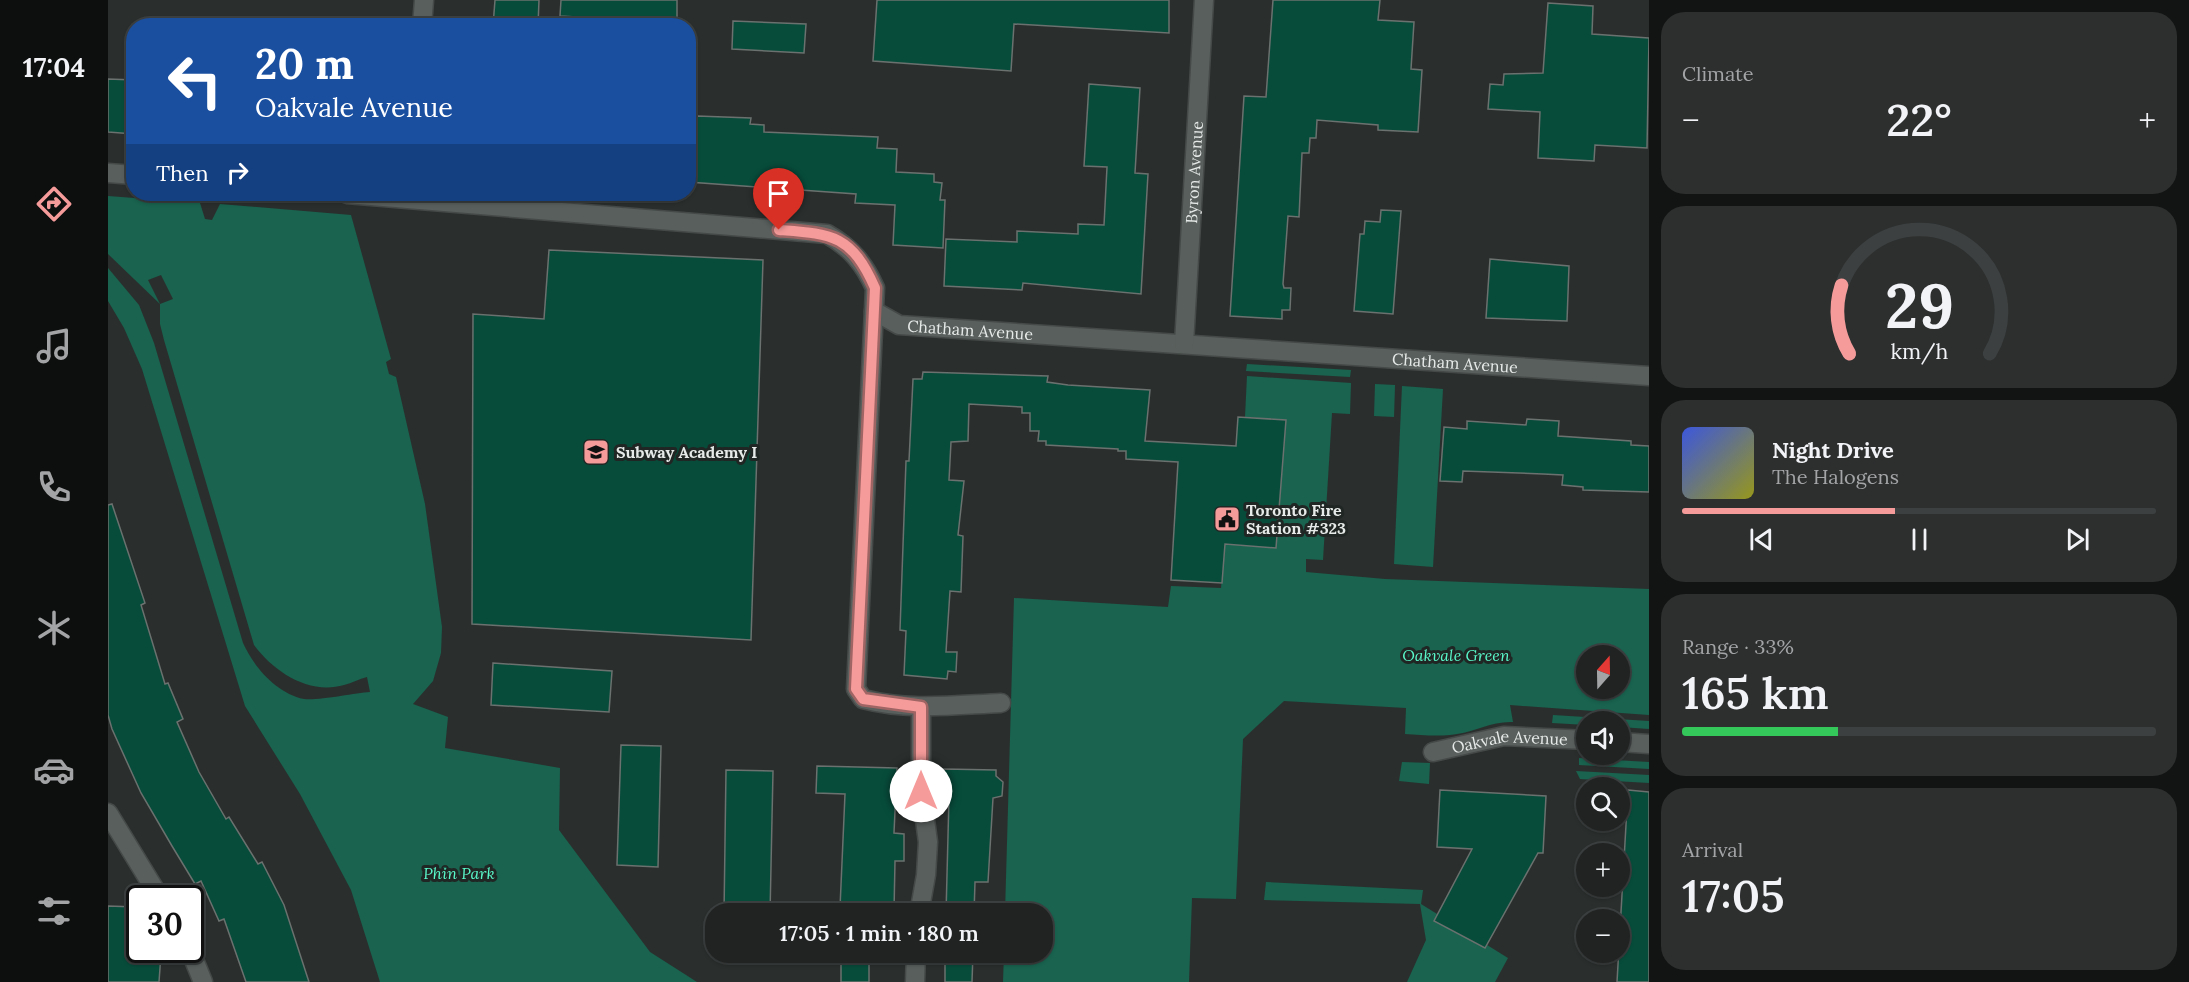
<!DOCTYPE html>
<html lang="en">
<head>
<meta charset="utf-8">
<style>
	body { margin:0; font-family:Lora,serif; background:#2d2f2f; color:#f1f3f6; height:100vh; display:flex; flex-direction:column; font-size:22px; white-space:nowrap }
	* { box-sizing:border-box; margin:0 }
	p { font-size:20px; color:#a2a4a5 }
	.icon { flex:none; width:33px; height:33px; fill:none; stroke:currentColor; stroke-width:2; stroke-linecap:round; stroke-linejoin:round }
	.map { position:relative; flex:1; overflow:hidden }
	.side { display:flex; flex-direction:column; gap:12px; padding:12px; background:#121313; width:540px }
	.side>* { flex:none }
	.guide { position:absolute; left:18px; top:18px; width:570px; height:183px; border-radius:24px; box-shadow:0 2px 4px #0004,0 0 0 2px #3d4040; background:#1a4fa0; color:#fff; overflow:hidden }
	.needle { width:39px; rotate:20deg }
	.fabs { position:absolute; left:1468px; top:645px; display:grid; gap:12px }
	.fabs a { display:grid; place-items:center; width:54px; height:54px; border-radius:50%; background:#202322; box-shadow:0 2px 4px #0004,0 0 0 2px #3d4040; font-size:30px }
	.speed { position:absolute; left:18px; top:885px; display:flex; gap:12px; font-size:30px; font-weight:700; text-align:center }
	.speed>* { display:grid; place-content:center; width:78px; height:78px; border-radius:50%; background:#202322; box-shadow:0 2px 4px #0004,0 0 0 2px #3d4040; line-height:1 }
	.speed .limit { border:3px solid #111; border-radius:9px; background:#fff; color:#111 }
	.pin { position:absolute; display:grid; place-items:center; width:51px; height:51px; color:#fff; margin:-62px -26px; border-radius:50% 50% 50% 0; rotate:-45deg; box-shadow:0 0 6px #0007 }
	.pin .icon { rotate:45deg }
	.me { position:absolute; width:66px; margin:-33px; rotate:0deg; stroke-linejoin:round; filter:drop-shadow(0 0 4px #0008) }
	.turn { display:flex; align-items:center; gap:21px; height:126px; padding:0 30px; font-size:27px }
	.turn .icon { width:78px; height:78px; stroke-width:2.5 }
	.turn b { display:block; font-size:42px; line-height:51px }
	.then { display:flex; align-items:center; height:57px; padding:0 30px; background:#0003; gap:12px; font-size:22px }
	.big { font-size:45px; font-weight:600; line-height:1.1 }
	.side .widget { flex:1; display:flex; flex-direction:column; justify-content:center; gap:9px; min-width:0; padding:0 21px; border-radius:24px; background:#2d2f2f }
	.side .dial { align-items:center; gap:0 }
	.dial svg { height:156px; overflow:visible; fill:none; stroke:#3d4040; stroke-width:7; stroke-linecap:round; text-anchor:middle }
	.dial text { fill:#f1f3f6; stroke:none }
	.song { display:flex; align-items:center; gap:18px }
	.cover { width:72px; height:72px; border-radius:9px; background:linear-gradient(135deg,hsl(230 70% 55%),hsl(60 70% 35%)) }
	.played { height:6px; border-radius:3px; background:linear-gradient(90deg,#f59b9a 45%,#3d4040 45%) }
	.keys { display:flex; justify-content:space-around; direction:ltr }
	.heat { display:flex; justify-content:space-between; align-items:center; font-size:33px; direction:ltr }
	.charge { height:9px; border-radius:4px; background:linear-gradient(90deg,#34c759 33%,#3d4040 0) }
	.trip { position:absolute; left:597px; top:903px; width:348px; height:60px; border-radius:24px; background:#202322; box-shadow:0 2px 4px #0004,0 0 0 2px #3d4040; font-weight:600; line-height:60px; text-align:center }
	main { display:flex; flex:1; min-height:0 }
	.tabs { display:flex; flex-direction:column; width:108px; justify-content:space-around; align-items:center; background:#0d0e0e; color:#a2a4a5 }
	.tabs .icon { width:42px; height:42px }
	.tabs .selected { color:#f59b9a }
	.tabs b { font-size:27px; color:#f1f3f6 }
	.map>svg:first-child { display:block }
	.green { fill:#19634f; fill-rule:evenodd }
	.building { fill:#074c3b; stroke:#6a716e; stroke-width:1.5 }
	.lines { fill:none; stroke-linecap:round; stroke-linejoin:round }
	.minor-casing { stroke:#454a48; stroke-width:21 }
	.minor { stroke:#585f5c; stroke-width:18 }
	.route-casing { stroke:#9f6564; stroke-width:15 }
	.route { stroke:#f59b9a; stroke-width:10 }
	.labels { text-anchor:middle; stroke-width:6; stroke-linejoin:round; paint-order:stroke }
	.street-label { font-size:16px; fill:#e6eae8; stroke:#202623 }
	.poi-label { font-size:16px; font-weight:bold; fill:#e6eae8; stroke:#202623; text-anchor:start }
	.park-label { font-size:16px; font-style:italic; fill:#59f8ca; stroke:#202623 }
</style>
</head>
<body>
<main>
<nav class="tabs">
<b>17:04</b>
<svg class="icon selected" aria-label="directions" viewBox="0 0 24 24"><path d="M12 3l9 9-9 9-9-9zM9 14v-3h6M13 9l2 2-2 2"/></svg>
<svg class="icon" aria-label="music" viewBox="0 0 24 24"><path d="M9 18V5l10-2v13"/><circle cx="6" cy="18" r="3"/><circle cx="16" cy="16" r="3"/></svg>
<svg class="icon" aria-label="phone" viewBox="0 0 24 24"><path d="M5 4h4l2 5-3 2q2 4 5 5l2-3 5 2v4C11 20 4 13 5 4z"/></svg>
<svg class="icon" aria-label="climate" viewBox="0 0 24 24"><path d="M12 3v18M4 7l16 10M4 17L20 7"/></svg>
<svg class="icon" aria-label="car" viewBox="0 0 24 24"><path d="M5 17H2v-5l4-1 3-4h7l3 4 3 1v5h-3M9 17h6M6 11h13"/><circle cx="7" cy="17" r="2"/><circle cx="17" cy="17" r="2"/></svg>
<svg class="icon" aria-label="filters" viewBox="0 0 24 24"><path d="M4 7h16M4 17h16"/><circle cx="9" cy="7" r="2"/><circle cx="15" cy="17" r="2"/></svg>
</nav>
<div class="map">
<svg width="1541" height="982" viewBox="0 0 1541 982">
	<rect width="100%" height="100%" fill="#2a2f2d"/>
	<!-- green -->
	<g class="green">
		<path d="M 0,196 L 92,203 L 97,219 L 104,220 L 112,204 L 243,215 L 283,359 L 278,362 L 281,374 L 288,377 L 317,504 L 334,627 L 333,653 L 325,681 L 305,704 L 340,717 L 337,748 L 452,768 L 451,830 L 542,952 L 589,982 L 272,982 L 243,890 L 192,794 L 137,706 L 34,369 L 16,328 L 0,301 L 0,268 L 31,305 L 46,343 L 135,643 C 146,667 168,693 196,699 C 209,701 247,693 262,692 L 259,677 C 251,679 244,683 236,685 C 201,695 166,672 146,645 L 56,340 L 52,324 L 52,304 L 0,254 ZM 53,275 L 65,299 L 52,304 L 40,280 Z"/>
		<path d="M 1139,364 L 1243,370 L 1242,377 L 1138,371 Z"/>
		<path d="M 1139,376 L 1243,383 L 1242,414 L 1224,413 L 1215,560 L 1198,559 L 1198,572 L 1277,579 L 1541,589 L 1541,715 L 1402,705 L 1405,722 C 1384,721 1369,731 1349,734 C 1332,737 1314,735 1297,734 L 1298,708 L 1176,701 L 1135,739 L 1128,899 L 1084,898 L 1081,982 L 895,982 L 896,953 L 934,952 L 934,914 L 897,913 L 906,598 L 1060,607 L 1063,586 L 1113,588 L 1117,544 L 1168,547 L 1178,420 L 1137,417 ZM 1479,656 L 1512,656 L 1512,688 L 1479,688 Z"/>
		<path d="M 1267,384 L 1287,385 L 1286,417 L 1266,416 Z"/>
		<path d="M 1294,386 L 1335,389 L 1325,567 L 1286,564 Z"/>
		<path d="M 1445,715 L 1541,721 L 1541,729 L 1512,727 L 1512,722 L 1479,722 L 1479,725 L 1444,723 Z"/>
		<path d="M 1471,758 L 1541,762 L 1541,769 L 1471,765 Z"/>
		<path d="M 1294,762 L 1322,763 L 1321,784 L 1291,781 Z"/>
		<path d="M 1468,771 L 1541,775 L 1541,783 L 1472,779 Z"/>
		<path d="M 1158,882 L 1315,890 L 1313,904 L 1400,958 L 1387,982 L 1299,982 L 1318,940 L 1312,904 L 1156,900 Z"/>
	</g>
	<!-- building -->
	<g class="building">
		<path d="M 387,0 L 431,0 L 430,26 L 385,26 Z"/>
		<path d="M 453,0 L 569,0 L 569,23 L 452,16 Z"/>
		<path d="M 769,0 L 1061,0 L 1061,33 L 906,24 L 903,71 L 765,61 Z"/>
		<path d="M 1165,0 L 1272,0 L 1270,20 L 1306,22 L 1303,69 L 1314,70 L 1310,132 L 1270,130 L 1270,125 L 1209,120 L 1208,138 L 1202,138 L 1201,153 L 1194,153 L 1191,217 L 1180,216 L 1175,284 L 1176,288 L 1183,288 L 1182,310 L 1174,310 L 1174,319 L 1122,316 L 1136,96 L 1158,97 Z"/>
		<path d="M 1440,3 L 1485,6 L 1484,34 L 1541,38 L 1539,148 L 1487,145 L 1486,161 L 1430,158 L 1432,112 L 1380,109 L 1382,84 L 1395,85 L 1396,74 L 1435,73 Z"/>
		<path d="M 625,21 L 698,24 L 696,53 L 624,49 Z"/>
		<path d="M 0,79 L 26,80 L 26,134 L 0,132 Z"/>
		<path d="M 981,84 L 1032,88 L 1027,173 L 1040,174 L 1033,294 L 915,283 L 914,290 L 836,286 L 838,239 L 909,242 L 909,231 L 970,234 L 970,224 L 996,225 L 999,167 L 976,166 Z"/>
		<path d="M 589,116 L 643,118 L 642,124 L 656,125 L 656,132 L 770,137 L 769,148 L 789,149 L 788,172 L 826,174 L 826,182 L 834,183 L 832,200 L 837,200 L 835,248 L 785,245 L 787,205 L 747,203 L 748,194 L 580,182 L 580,128 L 588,129 Z"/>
		<path d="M 1273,210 L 1293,211 L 1285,314 L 1246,311 L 1252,234 L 1256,234 L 1257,221 L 1272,222 Z"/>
		<path d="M 441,250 L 655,260 L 643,640 L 364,624 L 365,314 L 436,319 Z"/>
		<path d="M 1382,259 L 1461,266 L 1459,321 L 1378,318 Z"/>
		<path d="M 815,372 L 940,376 L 939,382 L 960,385 L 1042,390 L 1037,441 L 1128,446 L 1130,417 L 1178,420 L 1168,548 L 1117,544 L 1114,583 L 1063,580 L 1070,462 L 1018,459 L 1018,451 L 1010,451 L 1010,449 L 938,445 L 938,441 L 930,441 L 931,431 L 922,431 L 922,413 L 914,413 L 914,407 L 861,404 L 860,441 L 843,442 L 841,480 L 856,481 L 850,535 L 855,536 L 853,592 L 842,591 L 838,652 L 849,652 L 848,672 L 840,671 L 839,679 L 796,675 L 798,631 L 792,630 L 798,461 L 801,461 L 805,379 L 814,379 Z"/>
		<path d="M 1419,419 L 1451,421 L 1450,436 L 1523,441 L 1523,445 L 1541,446 L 1541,492 L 1475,490 L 1475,487 L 1454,485 L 1455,475 L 1435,474 L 1355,471 L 1354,482 L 1332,481 L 1336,427 L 1359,429 L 1359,421 L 1418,425 Z"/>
		<path d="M 4,504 L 37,603 L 33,605 L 57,684 L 60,683 L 75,719 L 69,722 L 91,772 L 118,819 L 121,817 L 150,864 L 154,862 L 176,905 L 201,982 L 138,982 L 116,919 L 111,921 L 93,881 L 87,884 L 64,846 L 33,793 L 4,729 L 0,715 L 0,505 Z"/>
		<path d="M 385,663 L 504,671 L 501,712 L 383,705 Z"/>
		<path d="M 513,745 L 553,746 L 550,867 L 509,865 Z"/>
		<path d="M 709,766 L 789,768 L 786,833 L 796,834 L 796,861 L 787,861 L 786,911 L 732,908 L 737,794 L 708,793 Z"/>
		<path d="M 836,769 L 888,770 L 888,776 L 895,782 L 894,796 L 885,798 L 880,882 L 867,882 L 866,914 L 838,914 L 841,797 L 833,795 L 831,780 L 836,776 Z"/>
		<path d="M 618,770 L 665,771 L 662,914 L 616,914 Z"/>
		<path d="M 1332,790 L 1438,796 L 1435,853 L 1430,853 L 1377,948 L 1326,921 L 1364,849 L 1329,847 Z"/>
		<path d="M 1520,790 L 1541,792 L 1541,982 L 1509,982 Z"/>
		<path d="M 0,906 L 28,907 L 27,930 L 32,930 L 32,950 L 40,950 L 40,954 L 53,954 L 51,982 L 0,982 Z"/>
		<rect x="733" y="952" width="28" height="30"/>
		<path d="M 837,952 L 865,952 L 864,982 L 837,982 Z"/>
	</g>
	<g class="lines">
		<defs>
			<g id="minor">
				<path d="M 314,26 L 316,0"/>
				<path d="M 0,173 L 26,175"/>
				<path d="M 239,194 L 719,234 C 742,247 756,263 767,288 L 748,689 L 755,699 C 800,711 847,705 893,703"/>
				<path id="s1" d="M 766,311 L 791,325 L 1541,376"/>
				<path id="s2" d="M 1076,344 L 1096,0"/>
				<path d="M 1512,742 L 1541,744"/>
				<path id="s3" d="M 1325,752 L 1396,736 L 1479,740"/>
				<path d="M 0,813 L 52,898"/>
				<path d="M 811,914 L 818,875 L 820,842 L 813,791 L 813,707"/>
				<path d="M 82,950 L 95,982"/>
				<path d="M 807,982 L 808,952"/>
			</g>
		</defs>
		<!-- minor casing -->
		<use href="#minor" class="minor-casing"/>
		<!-- minor -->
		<use href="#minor" class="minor"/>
	</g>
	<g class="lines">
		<defs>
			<path id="route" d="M 671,230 C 724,234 743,234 767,288 L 748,689 L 755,699 L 813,707 L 813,791"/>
		</defs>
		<!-- route casing -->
		<use href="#route" class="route-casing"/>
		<!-- route -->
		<use href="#route" class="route"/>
	</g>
	<!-- icons -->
	<defs>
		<symbol id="school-square" viewBox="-11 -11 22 22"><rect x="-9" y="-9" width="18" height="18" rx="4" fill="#f59b9a" stroke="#202623"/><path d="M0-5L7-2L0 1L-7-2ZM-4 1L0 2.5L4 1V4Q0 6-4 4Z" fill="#111"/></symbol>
		<symbol id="civic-square" viewBox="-11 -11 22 22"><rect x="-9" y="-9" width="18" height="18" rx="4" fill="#f59b9a" stroke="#202623"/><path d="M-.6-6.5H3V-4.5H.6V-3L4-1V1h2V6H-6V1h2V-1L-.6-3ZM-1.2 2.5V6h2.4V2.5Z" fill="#111"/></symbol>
	</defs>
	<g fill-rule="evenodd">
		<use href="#school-square" x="473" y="437" width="30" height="30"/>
		<use href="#civic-square" x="1104" y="504" width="30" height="30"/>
	</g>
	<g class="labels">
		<!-- street labels -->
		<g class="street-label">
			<text dy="6" stroke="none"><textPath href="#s2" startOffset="172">Byron Avenue</textPath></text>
			<text dy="6" stroke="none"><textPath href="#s1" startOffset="100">Chatham Avenue</textPath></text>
			<text dy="6" stroke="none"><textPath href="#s1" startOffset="586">Chatham Avenue</textPath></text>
			<text dy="6" stroke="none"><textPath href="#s3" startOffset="78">Oakvale Avenue</textPath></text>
		</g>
		<!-- poi labels -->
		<g class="poi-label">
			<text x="508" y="458">Subway Academy I</text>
			<text x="1138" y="516">Toronto Fire<tspan x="1138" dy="18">Station #323</tspan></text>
		</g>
		<!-- park labels -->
		<g class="park-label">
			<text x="1348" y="661">Oakvale Green</text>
			<text x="351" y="879">Phin Park</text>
		</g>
	</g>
</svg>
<div class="fabs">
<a><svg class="needle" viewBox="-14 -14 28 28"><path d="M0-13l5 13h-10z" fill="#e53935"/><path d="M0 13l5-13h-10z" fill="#a2a4a5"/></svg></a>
<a><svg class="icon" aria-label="sound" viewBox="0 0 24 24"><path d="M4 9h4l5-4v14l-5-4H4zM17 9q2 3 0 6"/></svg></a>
<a><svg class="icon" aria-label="search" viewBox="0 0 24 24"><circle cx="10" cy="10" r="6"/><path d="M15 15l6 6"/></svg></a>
<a>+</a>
<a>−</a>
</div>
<div class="speed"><div class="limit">30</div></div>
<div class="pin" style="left:671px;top:230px;background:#d93025"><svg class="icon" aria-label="arrive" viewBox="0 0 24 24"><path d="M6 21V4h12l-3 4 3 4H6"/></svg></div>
<svg class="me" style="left:813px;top:791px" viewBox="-20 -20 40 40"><circle r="19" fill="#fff"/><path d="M0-13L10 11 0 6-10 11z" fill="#f59b9a"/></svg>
<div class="trip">17:05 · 1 min · 180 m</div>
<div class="guide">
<div class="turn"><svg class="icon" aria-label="left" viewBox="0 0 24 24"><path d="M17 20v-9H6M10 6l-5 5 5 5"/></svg><div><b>20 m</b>Oakvale Avenue</div></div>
<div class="then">Then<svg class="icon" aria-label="right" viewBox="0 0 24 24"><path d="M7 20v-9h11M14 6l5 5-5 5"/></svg></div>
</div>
</div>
<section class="side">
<div class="widget"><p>Climate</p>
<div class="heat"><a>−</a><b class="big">22°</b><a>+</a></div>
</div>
<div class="widget dial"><svg viewBox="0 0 100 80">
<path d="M14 69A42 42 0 1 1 86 69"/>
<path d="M14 69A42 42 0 0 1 10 34" stroke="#f59b9a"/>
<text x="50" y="56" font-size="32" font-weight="700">29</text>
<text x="50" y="72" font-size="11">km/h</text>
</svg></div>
<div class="widget">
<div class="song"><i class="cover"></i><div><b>Night Drive</b><p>The Halogens</p></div></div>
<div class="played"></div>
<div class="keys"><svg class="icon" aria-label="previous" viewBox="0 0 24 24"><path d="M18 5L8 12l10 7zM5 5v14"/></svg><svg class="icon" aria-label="pause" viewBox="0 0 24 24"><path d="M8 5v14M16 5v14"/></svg><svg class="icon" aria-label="next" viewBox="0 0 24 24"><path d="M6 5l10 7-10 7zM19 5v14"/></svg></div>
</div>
<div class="widget"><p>Range · 33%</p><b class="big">165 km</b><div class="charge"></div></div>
<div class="widget"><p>Arrival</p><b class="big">17:05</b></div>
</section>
</main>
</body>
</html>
